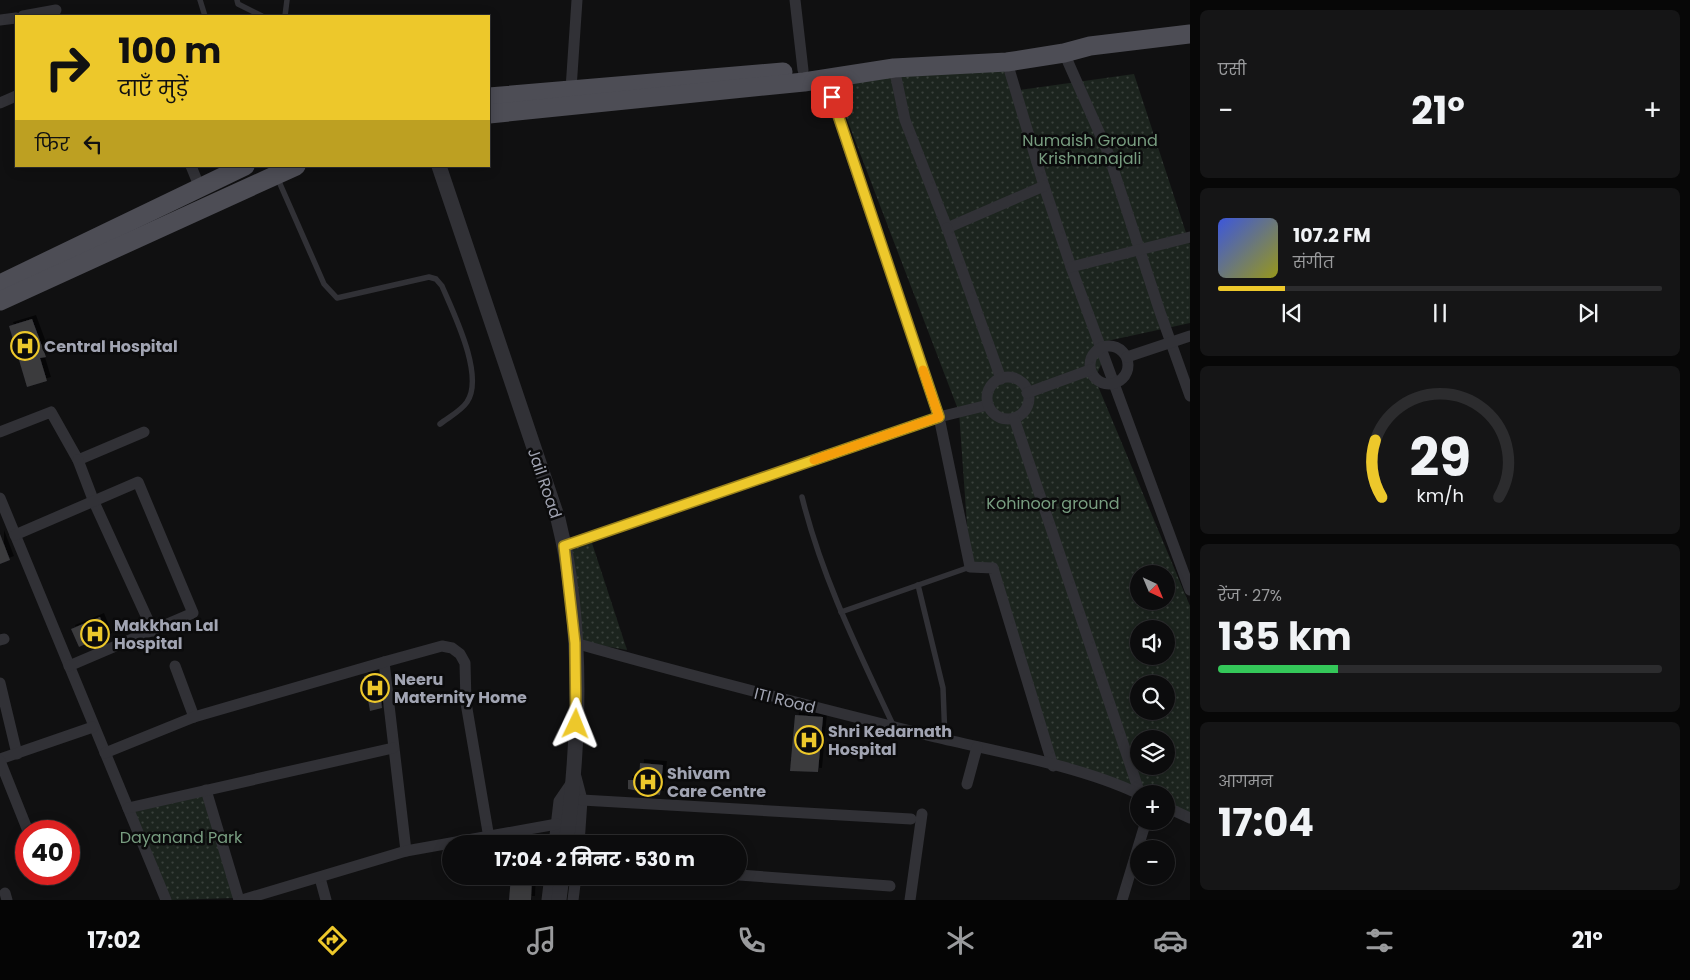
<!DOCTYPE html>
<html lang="hi">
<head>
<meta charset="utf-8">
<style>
	body { margin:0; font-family:Poppins,"Noto Sans Devanagari",sans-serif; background:#151516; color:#f1f3f6; height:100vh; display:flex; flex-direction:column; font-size:19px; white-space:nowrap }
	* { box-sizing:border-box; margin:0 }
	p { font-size:16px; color:#9a9b9d }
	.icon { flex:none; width:28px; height:28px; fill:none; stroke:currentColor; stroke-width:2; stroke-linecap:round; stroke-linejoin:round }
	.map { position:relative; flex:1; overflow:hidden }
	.drawer { display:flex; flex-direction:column; gap:10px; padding:10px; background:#070707; width:500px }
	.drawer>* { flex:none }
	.hud { position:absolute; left:15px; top:15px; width:475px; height:152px; border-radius:0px; box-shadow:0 2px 12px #0003,0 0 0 1px #2c2c2e; background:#edc82b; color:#111; overflow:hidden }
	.needle { width:32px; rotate:136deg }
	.tools { position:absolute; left:1130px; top:565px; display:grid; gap:10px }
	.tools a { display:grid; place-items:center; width:45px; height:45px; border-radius:50%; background:#0c0c0d; box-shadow:0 2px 12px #0003,0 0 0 1px #2c2c2e; font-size:25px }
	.speed { position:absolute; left:15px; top:820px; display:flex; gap:10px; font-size:25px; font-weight:700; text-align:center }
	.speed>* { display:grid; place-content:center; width:65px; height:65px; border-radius:50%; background:#0c0c0d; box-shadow:0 2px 12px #0003,0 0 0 1px #2c2c2e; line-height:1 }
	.speed .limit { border:8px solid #d22; background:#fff; color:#111 }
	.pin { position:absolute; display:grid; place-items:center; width:42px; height:42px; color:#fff; margin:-21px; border-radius:10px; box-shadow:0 2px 8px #0006 }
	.me { position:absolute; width:55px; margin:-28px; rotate:2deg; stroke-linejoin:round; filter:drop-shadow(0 0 4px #0008) }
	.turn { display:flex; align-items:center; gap:18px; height:105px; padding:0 20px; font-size:22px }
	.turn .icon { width:65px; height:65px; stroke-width:2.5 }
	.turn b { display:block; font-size:35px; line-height:42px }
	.then { display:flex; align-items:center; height:48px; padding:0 20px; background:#0003; gap:10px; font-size:19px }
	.big { font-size:38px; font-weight:700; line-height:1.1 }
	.drawer .card { flex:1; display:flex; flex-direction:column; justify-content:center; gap:8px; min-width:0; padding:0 18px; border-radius:8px; background:#151516 }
	.drawer .dial { align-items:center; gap:0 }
	.dial svg { height:130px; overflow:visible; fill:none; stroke:#2c2c2e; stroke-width:7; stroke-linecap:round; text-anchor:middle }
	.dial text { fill:#f1f3f6; stroke:none }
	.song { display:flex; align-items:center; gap:15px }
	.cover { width:60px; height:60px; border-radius:8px; background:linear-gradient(135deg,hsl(230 70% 55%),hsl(60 70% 35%)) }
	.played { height:5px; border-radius:2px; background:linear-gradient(90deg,#edc82b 15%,#2c2c2e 15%) }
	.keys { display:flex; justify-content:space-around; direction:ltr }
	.heat { display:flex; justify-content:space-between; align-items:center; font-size:28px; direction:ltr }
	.charge { height:8px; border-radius:4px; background:linear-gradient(90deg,#34c759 27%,#2c2c2e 0) }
	.trip { position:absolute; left:442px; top:835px; width:305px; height:50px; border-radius:25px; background:#0c0c0d; box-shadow:0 2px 12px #0003,0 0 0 1px #2c2c2e; font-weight:700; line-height:50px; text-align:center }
	.tab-bar { display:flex; height:80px; justify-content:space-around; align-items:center; background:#050505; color:#9a9b9d }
	.tab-bar .icon { width:35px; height:35px }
	.tab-bar .current { color:#edc82b }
	.tab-bar b { font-size:22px; color:#f1f3f6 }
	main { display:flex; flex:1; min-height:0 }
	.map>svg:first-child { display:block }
	.grass { fill:url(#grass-dots); fill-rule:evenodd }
	.building { fill:#3a3a3e; filter:url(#shadow) }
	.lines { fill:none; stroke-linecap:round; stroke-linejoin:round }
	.service { stroke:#313136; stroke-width:5.5 }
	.minor { stroke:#313136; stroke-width:11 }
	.tertiary { stroke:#313136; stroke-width:15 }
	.primary { stroke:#4d4d55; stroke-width:19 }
	.route-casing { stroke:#9a821c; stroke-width:12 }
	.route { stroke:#edc82b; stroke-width:9 }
	.slow { stroke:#f59e0b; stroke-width:9 }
	.labels { text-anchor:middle; stroke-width:5; stroke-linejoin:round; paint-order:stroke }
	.park-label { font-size:16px; fill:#789d80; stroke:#0b0b0c }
	.poi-label { font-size:16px; font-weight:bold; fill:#a1a4b2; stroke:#0b0b0c; text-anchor:start }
	.street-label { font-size:16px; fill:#a1a4b2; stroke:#0b0b0c }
</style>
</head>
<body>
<main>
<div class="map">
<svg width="1190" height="900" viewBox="0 0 1190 900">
	<defs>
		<pattern id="grass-dots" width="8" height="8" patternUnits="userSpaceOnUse" patternTransform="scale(1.25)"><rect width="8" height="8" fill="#1c241e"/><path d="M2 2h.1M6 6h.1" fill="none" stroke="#3a413c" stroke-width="1.8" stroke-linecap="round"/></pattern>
		<filter id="shadow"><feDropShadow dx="4" dy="-4" stdDeviation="0" flood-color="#0009"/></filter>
	</defs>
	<rect width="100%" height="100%" fill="#101011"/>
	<!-- grass -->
	<g class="grass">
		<path d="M 1002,62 L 1013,91 L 1134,74 L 1190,245 L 1190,323 L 1107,341 L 1109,345 L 1095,379 L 1190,606 L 1190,818 L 1166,807 L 1166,794 L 1139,794 L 1053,766 L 994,568 L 970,567 L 959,412 L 832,80 ZM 1139,574 L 1166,574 L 1166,601 L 1139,601 ZM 1139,629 L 1166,629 L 1166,656 L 1139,656 ZM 1139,684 L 1166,684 L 1166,711 L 1139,711 ZM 1139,739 L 1166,739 L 1166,766 L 1139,766 Z"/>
		<path d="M 590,537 L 627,650 L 582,642 L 570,545 Z"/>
		<path d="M 203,794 L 235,898 L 170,900 L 133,811 Z"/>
	</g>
	<!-- building -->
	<g class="building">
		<path d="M 32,319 L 46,357 L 40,358 L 47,381 L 27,387 L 9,326 Z"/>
		<path d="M 0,534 L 10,560 L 0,564 Z"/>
		<path d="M 100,617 L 108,637 L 92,645 L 90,642 L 79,647 L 71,629 Z"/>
		<path d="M 378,674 L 382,708 L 370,711 L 364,676 Z"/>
		<path d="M 795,715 L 823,717 L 818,772 L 790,771 Z"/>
		<path d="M 640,763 L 663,765 L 660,795 L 628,789 L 628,780 L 639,780 Z"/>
		<path d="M 511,876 L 532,876 L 531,900 L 509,900 Z"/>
	</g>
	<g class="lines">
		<!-- service -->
		<g class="service">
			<path d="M 200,0 L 205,16"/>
			<path d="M 237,0 L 238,4 L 262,16"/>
			<path d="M 285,16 L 287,0"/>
			<path d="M 277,177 L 324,284 L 337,298 L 429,277 L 436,279 L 442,286 C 453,312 485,376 467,402 C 461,411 449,417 440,424"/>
			<path d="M 802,497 C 822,578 859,652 894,727"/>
			<path d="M 918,585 L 943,688 L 945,739"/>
			<path d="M 841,612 L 970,567"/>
		</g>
		<!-- minor -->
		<g class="minor">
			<path d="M 795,0 L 803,70"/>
			<path d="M 23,16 L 56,10"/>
			<path d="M 0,20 L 16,18"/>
			<path d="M 1064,53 L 1107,150 L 1160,312 L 1190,396"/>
			<path d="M 1007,62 L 1044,186 L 1071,267 L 1190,590"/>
			<path d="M 894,68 L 905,120 L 947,228 L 1044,186"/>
			<path d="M 825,78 L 939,417 L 988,405"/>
			<path d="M 571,89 L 577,0"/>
			<path d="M 0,103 L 16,96"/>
			<path d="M 191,166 L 200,188"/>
			<path d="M 947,228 L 1001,379"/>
			<path d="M 1071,267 L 1190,237"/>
			<circle cx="1109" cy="365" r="19"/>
			<path d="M 1127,357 L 1190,336"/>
			<circle cx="1008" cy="398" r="21"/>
			<path d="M 1027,393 L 1090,370"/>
			<path d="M 1014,418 L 1140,794"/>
			<path d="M 0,432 L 51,412 L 78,460 L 144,432"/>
			<path d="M 78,460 L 94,502 L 153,631"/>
			<path d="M 0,498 L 166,900"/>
			<path d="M 15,535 L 138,482 L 193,613 L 69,666"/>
			<path d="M 564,546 L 939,417 L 970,567 L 993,568 L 1053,766"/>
			<path d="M 0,640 L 4,639"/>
			<path d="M 575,643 C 694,677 814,707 935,737 C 998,752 1081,766 1139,794"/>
			<path d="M 384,662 L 406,851"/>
			<path d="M 175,666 L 194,717"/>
			<path d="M 0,683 L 17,754"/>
			<path d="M 105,753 L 194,717 L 384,662 L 442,646 L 452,648 L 460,654 L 465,663 L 466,703 L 489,838"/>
			<path d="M 0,759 L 93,727"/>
			<path d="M 0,761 L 28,831"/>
			<path d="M 576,777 L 582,800 L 579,844"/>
			<path d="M 967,784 L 977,747"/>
			<path d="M 206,790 L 239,900"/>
			<path d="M 582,800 L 911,819"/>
			<path d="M 1166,807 L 1190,818"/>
			<path d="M 128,808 L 393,748"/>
			<path d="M 554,844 L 559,801 L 572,782"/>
			<path d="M 739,875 L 890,886"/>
			<path d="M 320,878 L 326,900"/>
			<path d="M 5,893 L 7,900"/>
			<path d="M 242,900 L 406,851 L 557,824"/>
			<path d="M 547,900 L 550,876"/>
			<path d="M 573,900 L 576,876"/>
			<path d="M 910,900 L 922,814"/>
			<path d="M 1122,900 L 1146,821"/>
		</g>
		<!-- tertiary -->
		<g class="tertiary">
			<path d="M 439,166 L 558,519 C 584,623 580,738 566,844"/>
			<path d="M 559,900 L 562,876"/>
		</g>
		<!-- primary -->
		<g class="primary">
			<path d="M 489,97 L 783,72"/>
			<path d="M 489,114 L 804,82 L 894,68 L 1007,62 L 1064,53 L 1090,46 L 1190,34"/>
			<path d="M 0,284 L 245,166"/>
			<path d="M 0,301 L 296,166"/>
		</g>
	</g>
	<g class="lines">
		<defs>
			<path id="route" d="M 576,724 L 575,643 L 564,546 L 939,417 L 832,97"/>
		</defs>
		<!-- route casing -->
		<use href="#route" class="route-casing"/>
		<!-- route -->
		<use href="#route" class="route"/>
		<!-- slow -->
		<path class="slow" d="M 814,460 L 939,417 L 923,370"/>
	</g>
	<!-- icons -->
	<defs>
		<symbol id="hospital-ring" viewBox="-11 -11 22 22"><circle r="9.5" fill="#0b0b0c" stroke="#edc82b" stroke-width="1.5"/><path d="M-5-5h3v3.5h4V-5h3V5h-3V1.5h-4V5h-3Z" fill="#edc82b"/></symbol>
	</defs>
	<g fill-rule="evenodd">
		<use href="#hospital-ring" x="9" y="330" width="32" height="32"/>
		<use href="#hospital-ring" x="79" y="618" width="32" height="32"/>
		<use href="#hospital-ring" x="359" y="672" width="32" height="32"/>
		<use href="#hospital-ring" x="793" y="724" width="32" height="32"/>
		<use href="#hospital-ring" x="632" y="766" width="32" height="32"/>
	</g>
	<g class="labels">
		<!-- park labels -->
		<g class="park-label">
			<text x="1090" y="146">Numaish Ground<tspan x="1090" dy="18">Krishnanajali</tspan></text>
			<text x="1053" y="509">Kohinoor ground</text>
			<text x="181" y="843">Dayanand Park</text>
		</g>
		<!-- poi labels -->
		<g class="poi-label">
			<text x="44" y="352">Central Hospital</text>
			<text x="114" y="631">Makkhan Lal<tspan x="114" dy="18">Hospital</tspan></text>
			<text x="394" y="685">Neeru<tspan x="394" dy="18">Maternity Home</tspan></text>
			<text x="828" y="737">Shri Kedarnath<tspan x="828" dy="18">Hospital</tspan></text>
			<text x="667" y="779">Shivam<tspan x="667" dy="18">Care Centre</tspan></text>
		</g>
		<!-- street labels -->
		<g class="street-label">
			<text transform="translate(545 483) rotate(71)" y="6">Jail Road</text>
			<text transform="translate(785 700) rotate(14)" y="6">ITI Road</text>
		</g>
	</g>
</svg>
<div class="tools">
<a><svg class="needle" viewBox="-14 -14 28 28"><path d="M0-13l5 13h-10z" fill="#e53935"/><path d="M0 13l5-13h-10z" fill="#9a9b9d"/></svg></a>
<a><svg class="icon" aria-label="sound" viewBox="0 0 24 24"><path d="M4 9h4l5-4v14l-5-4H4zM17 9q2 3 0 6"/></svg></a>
<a><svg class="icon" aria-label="search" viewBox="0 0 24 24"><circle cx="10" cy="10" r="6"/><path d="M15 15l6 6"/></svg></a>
<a><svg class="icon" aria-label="layers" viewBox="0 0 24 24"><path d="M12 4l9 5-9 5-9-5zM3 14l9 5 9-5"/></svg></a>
<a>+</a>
<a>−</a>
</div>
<div class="speed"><div class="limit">40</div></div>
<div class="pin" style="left:832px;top:97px;background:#d93025"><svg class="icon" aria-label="arrive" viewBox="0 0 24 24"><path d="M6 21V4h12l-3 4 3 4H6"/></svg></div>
<svg class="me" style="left:576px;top:724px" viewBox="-20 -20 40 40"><path d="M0-17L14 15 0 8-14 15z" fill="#edc82b" stroke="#fff" stroke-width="4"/></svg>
<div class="trip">17:04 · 2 मिनट · 530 m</div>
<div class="hud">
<div class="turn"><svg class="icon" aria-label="right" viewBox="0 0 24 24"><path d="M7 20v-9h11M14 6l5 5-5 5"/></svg><div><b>100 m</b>दाएँ मुड़ें</div></div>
<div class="then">फिर<svg class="icon" aria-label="left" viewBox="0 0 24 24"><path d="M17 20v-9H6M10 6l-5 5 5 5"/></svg></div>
</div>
</div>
<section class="drawer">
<div class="card"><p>एसी</p>
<div class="heat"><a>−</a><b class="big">21°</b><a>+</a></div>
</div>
<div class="card">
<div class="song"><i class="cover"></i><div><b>107.2 FM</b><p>संगीत</p></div></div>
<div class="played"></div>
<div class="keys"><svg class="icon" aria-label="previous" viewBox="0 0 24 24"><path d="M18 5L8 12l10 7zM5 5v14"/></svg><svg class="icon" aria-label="pause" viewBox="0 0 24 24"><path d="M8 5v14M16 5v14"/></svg><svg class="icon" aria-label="next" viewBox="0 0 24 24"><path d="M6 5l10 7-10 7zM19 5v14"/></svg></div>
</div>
<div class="card dial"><svg viewBox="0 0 100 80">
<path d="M14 69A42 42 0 1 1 86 69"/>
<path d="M14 69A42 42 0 0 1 10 34" stroke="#edc82b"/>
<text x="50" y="56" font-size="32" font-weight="700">29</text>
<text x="50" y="72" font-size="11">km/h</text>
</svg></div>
<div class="card"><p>रेंज · 27%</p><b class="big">135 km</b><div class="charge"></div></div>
<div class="card"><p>आगमन</p><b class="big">17:04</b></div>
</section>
</main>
<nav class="tab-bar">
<b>17:02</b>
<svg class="icon current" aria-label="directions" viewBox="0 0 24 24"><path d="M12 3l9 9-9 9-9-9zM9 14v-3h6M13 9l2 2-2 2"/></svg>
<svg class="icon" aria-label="music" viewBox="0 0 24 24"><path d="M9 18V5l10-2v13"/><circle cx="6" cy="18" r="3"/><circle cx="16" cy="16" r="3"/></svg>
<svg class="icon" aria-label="phone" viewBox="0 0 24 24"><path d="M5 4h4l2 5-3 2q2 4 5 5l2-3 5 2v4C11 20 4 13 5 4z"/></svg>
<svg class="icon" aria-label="climate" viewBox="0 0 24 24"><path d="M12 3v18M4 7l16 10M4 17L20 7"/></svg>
<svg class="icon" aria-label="car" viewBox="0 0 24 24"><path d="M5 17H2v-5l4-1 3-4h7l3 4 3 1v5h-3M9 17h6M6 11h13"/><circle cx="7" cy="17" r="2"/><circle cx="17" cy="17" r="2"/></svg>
<svg class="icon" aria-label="filters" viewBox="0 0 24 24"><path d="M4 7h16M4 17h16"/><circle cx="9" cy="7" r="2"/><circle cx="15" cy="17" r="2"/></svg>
<b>21°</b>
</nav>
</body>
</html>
